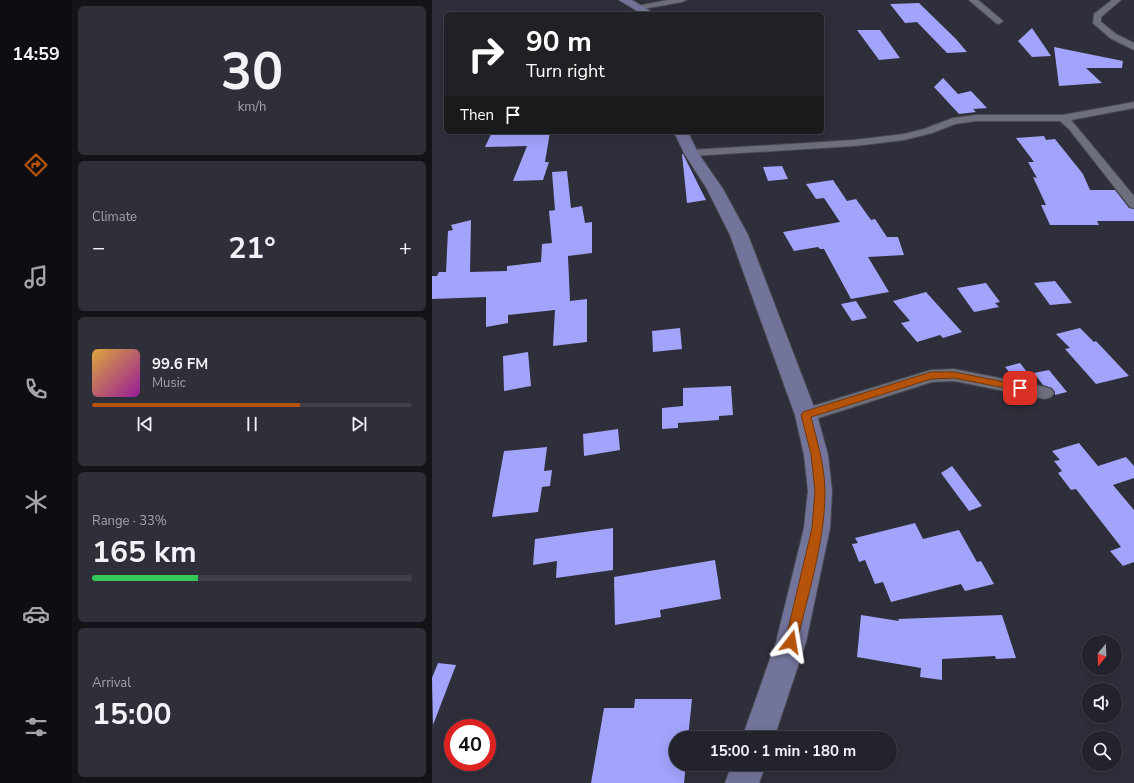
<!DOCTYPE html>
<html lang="en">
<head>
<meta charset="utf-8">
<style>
	body { margin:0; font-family:"Nunito Sans",sans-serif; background:#2e2f38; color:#f1f3f6; height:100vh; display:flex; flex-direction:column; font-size:15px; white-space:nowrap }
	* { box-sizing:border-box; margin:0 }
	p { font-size:13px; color:#a2a4a9 }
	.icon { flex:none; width:22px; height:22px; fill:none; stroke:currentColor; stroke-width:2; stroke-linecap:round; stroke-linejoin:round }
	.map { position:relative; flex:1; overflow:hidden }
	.panel { display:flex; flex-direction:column; gap:6px; padding:6px; background:#131318; width:360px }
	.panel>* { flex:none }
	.top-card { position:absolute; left:12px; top:12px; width:380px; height:122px; border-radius:6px; box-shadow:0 4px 16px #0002,0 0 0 1px #3f4048; background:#202124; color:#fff; overflow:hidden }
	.needle { width:26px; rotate:199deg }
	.tools { position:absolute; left:650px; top:635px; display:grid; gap:8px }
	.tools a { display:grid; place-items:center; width:40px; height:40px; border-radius:50%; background:#22232c; box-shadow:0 4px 16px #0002,0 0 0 1px #3f4048; font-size:20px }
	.speed { position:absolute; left:12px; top:719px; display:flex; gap:8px; font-size:20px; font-weight:700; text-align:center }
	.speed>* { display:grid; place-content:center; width:52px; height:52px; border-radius:50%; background:#22232c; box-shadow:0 4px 16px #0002,0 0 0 1px #3f4048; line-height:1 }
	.speed .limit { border:6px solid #d22; background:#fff; color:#111 }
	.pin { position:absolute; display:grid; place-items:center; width:34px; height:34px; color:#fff; margin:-17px; border-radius:8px; box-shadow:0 2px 6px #0006 }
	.me { position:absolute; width:44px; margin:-22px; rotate:14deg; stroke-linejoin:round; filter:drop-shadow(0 0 3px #0008) }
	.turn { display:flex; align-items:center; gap:14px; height:84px; padding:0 16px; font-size:18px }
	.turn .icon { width:52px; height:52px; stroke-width:2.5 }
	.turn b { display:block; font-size:28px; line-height:34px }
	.then { display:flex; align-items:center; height:38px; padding:0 16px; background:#0003; gap:8px; font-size:15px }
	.big { font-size:30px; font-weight:700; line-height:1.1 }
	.panel .widget { flex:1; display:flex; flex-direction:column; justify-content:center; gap:6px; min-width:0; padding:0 14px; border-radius:6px; background:#2e2f38 }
	.panel .dial { align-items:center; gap:0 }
	.dial b { font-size:52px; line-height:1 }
	.song { display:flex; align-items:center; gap:12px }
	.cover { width:48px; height:48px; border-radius:6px; background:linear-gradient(135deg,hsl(40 70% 55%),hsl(300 70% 35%)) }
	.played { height:4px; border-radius:2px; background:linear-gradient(90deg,#b45309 65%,#3f4048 65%) }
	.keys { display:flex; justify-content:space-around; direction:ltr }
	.heat { display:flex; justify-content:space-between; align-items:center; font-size:22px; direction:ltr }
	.charge { height:6px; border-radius:3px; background:linear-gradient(90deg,#34c759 33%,#3f4048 0) }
	.trip { position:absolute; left:237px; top:731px; width:228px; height:40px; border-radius:20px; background:#22232c; box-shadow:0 4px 16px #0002,0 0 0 1px #3f4048; font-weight:700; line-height:40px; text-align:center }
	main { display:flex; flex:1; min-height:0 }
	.tab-bar { display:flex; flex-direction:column; width:72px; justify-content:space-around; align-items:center; background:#0e0e12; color:#a2a4a9 }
	.tab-bar .icon { width:28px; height:28px }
	.tab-bar .active { color:#b45309 }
	.tab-bar b { font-size:18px; color:#f1f3f6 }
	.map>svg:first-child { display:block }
	.building { fill:#a2a3fb }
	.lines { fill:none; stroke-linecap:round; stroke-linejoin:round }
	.street-casing { stroke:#494a53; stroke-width:2 }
	.secondary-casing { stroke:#494a53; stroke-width:2 }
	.street { fill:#6e6f7d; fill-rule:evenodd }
	.secondary { fill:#73749a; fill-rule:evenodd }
	.route { fill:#b45309; stroke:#753606 }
</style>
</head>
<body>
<main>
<nav class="tab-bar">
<b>14:59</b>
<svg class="icon active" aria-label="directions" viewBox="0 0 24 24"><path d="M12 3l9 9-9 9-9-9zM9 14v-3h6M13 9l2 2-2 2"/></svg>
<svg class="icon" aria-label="music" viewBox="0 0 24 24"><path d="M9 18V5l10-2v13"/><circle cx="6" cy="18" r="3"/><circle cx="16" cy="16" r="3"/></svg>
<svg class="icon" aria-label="phone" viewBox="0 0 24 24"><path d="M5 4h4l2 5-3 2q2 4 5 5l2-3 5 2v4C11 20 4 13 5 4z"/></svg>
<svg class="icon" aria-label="climate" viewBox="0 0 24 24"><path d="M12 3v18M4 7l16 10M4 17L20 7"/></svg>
<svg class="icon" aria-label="car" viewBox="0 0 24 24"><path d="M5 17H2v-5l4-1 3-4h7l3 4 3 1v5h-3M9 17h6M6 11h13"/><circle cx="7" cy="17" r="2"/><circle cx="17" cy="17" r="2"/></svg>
<svg class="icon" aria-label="filters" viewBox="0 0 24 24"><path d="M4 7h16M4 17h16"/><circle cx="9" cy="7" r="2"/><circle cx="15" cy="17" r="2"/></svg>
</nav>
<section class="panel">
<div class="widget dial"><b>30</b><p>km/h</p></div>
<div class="widget"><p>Climate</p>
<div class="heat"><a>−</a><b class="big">21°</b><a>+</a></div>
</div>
<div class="widget">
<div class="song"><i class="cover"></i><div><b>99.6 FM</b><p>Music</p></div></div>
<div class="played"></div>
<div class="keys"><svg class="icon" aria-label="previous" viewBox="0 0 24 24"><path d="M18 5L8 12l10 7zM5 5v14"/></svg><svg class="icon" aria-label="pause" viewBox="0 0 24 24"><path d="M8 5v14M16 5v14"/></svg><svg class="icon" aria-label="next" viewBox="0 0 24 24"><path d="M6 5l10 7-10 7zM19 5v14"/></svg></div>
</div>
<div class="widget"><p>Range · 33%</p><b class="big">165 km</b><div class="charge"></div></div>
<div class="widget"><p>Arrival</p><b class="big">15:00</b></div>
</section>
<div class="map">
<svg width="702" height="783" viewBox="0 0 702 783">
	<rect width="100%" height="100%" fill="#2e2f3a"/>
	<!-- building -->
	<g class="building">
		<path d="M 487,3 L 524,39 L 535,52 L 515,53 L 485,22 L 473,23 L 458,4 Z"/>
		<path d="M 600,28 L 619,56 L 600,57 L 586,41 Z"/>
		<path d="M 425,30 L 448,30 L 468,58 L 447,60 Z"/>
		<path d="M 622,47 L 691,61 L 690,68 L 654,68 L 670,83 L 627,86 Z"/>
		<path d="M 511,78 L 526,94 L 539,91 L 555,108 L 541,109 L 544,112 L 527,114 L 502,87 Z"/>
		<path d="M 60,132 L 82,132 L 81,134 L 118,132 L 113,162 L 117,162 L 111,180 L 81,181 L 95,146 L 53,147 Z"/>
		<path d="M 612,136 L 614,140 L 623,139 L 651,174 L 658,190 L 683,190 L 697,208 L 702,209 L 702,221 L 665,221 L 667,225 L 618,225 L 609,205 L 614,205 L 601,177 L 605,178 L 596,162 L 602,162 L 584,138 Z"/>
		<path d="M 251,154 L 274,200 L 255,203 L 250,154 Z"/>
		<path d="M 350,166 L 356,179 L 336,181 L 331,167 Z"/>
		<path d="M 135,171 L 139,208 L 150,206 L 153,223 L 160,222 L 160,253 L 136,256 L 138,301 L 155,299 L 155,342 L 121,346 L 123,310 L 76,315 L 76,323 L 54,327 L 54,297 L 0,299 L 0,276 L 5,276 L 7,272 L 14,272 L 16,231 L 21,230 L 19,225 L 39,220 L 38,272 L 75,271 L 75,266 L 109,262 L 110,244 L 120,243 L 117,211 L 123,210 L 120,172 Z"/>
		<path d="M 401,180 L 415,201 L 424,199 L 439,220 L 443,219 L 455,237 L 466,237 L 472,255 L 436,257 L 457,292 L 419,299 L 392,249 L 388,249 L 386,247 L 362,251 L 351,232 L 408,222 L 392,198 L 384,199 L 374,184 Z"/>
		<path d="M 623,281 L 640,303 L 618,305 L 602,283 Z"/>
		<path d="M 554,283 L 568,302 L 563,303 L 567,307 L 542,312 L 525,288 Z"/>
		<path d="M 494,292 L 530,332 L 511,338 L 508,335 L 485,342 L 469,323 L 478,321 L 461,301 Z"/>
		<path d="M 424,301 L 435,318 L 420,321 L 409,304 Z"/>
		<path d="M 248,328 L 250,349 L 221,352 L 220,331 Z"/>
		<path d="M 648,328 L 662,342 L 664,341 L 697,376 L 664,384 L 633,349 L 638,348 L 624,334 Z"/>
		<path d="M 96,352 L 99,386 L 72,391 L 71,356 Z"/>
		<path d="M 588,363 L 602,381 L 583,379 L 573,367 Z"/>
		<path d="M 617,370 L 635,392 L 623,395 L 623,392 L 620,388 L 611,385 L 602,373 Z"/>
		<path d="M 299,386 L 301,415 L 287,416 L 287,420 L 246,423 L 246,428 L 230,429 L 230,408 L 251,406 L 251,388 Z"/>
		<path d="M 186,429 L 188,450 L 152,456 L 151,434 Z"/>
		<path d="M 647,443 L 666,466 L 694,457 L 702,466 L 702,478 L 681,485 L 702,510 L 702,562 L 691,566 L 678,551 L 689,547 L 644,489 L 639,490 L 626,473 L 630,471 L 622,461 L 628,460 L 620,451 Z"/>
		<path d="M 115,447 L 112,471 L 120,470 L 118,486 L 110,487 L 106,512 L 60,517 L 72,451 Z"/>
		<path d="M 520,466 L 550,506 L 537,511 L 509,473 Z"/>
		<path d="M 483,523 L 491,539 L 527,530 L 545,562 L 549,561 L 562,584 L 533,591 L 529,584 L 459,602 L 451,582 L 443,584 L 433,560 L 427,562 L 420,544 L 426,543 L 423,538 Z"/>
		<path d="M 181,528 L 181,570 L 124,578 L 125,561 L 101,565 L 103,539 Z"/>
		<path d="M 283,560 L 289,599 L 228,610 L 229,617 L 183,625 L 182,577 Z"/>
		<path d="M 429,615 L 467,621 L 466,619 L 570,615 L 584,658 L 564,659 L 563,656 L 510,659 L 510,680 L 488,677 L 489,668 L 425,657 Z"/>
		<path d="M 6,663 L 24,665 L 1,725 L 0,678 Z"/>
		<path d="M 203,699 L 260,699 L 256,738 L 244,738 L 244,764 L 254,764 L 252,783 L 159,783 L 172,708 L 202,708 Z"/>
	</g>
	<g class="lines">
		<defs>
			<g id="street">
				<path d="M 236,0 L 254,0 L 250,2 L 205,10 L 201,8 L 205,6 Z"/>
				<path d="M 537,0 L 546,0 L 571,21 L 567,24 L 564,23 Z"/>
				<path d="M 680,0 L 689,0 L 669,17 L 669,22 L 684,34 L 702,43 L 702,50 L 678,38 L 661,23 L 662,14 Z"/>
				<path d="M 702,102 L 702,108 L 639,120 L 702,196 L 702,208 L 698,207 L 637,129 L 628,121 L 544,121 L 523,124 L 500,133 L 472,140 L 422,146 L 259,156 L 253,153 L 259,150 L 422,140 L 472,134 L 492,129 L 521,118 L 544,115 L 631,115 Z"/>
				<path d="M 522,369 L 613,387 L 619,389 L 622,393 L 619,397 L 613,399 L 522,381 L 500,382 L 374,422 L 368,420 L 365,415 L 368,410 L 499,370 Z"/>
			</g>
			<g id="secondary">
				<path d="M 187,0 L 200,0 L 223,14 L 210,14 Z"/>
				<path d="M 242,132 L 256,132 L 266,153 L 291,189 L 316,235 L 385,415 L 396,455 L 400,491 L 398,528 L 374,642 L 342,738 L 310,738 L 344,642 L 372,528 L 376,491 L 372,455 L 363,415 L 298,235 L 275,189 L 252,153 Z"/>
				<path d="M 300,764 L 334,764 L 327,783 L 293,783 Z"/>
			</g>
		</defs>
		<!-- street casing -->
		<use href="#street" class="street-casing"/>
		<!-- secondary casing -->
		<use href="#secondary" class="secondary-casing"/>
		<!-- street -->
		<use href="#street" class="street"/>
		<!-- secondary -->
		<use href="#secondary" class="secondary"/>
	</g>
	<!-- route -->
	<path class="route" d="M 499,372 L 522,372 L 588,385 L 592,388 L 588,391 L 522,378 L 499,379 L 379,417 C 385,441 393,467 393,492 C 393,541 376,594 365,642 L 363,646 L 359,648 L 355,646 L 353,642 L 380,528 L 383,491 L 379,454 L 369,415 L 371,412 Z"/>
</svg>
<div class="tools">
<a><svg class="needle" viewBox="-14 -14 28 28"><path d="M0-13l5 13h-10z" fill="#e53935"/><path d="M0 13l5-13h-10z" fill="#a2a4a9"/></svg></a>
<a><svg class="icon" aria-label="sound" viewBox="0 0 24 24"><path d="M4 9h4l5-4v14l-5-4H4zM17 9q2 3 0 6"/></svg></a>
<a><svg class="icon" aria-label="search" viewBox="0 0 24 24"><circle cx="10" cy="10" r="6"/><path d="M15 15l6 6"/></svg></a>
</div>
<div class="speed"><div class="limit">40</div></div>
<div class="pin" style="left:588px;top:388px;background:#d93025"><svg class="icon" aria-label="arrive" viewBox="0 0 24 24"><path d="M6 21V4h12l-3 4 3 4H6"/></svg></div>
<svg class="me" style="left:359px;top:642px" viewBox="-20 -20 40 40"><path d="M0-17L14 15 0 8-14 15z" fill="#b45309" stroke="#fff" stroke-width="4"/></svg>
<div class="trip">15:00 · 1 min · 180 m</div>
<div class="top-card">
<div class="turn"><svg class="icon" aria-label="right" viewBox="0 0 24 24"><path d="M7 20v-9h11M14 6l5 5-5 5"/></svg><div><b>90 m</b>Turn right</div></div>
<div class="then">Then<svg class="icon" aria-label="arrive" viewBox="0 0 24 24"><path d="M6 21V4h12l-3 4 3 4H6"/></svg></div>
</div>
</div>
</main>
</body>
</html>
